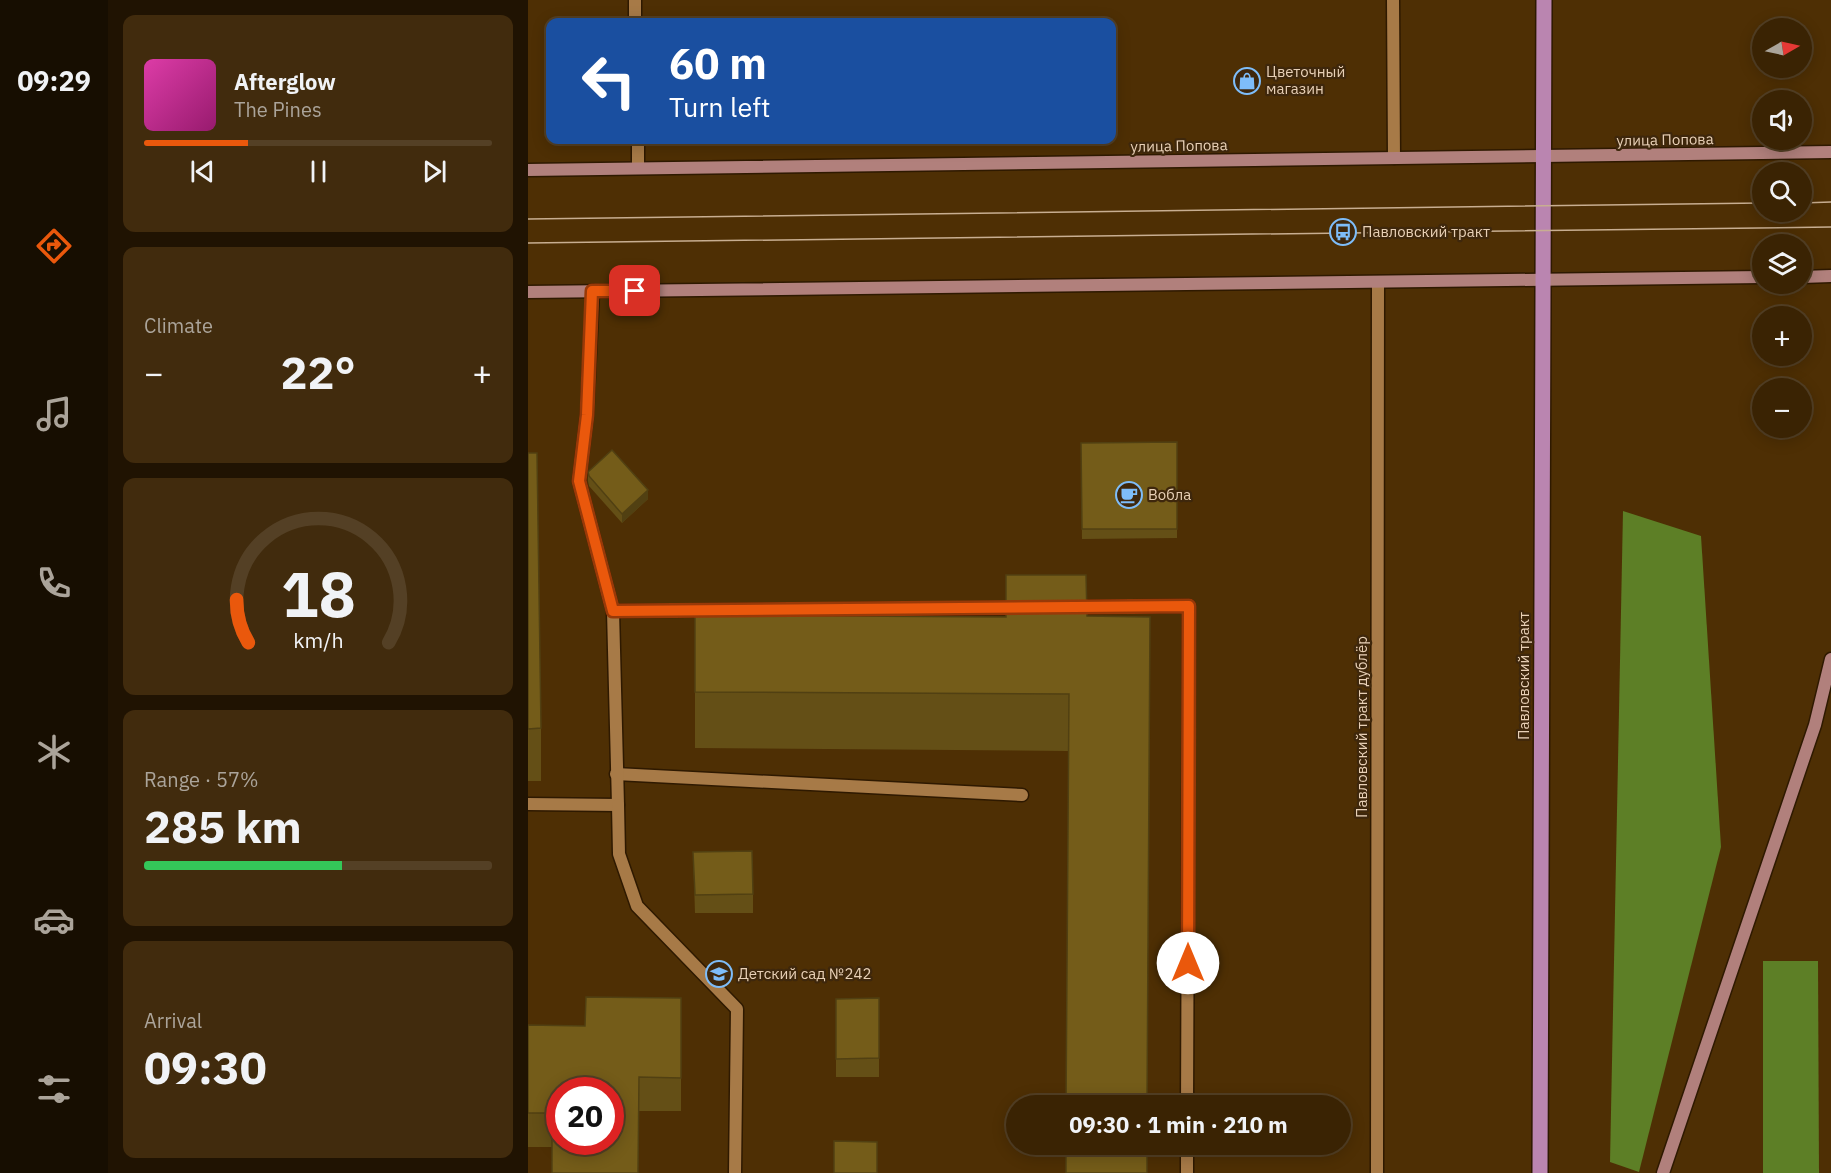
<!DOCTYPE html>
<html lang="en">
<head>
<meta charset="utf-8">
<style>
	body { margin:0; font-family:"IBM Plex Sans",sans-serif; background:#412b0d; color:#f1f3f6; height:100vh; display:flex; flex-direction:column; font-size:22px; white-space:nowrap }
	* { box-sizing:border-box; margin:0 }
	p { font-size:20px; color:#aba49a }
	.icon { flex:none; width:33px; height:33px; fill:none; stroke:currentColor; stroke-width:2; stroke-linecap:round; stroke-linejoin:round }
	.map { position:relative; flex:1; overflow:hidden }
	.sheet { display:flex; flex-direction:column; gap:15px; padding:15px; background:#201302; width:420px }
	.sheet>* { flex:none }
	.top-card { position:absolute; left:18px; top:18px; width:570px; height:126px; border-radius:12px; box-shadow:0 3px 15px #0003,0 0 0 2px #544025; background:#1a4fa0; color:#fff; overflow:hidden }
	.needle { width:39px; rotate:81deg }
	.controls { position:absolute; left:1224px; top:18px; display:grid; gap:12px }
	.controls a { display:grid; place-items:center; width:60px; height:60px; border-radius:50%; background:#3a2303; box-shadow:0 3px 15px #0003,0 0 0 2px #544025; font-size:30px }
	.speed { position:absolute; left:18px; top:1077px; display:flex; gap:12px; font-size:30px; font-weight:700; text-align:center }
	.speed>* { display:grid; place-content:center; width:78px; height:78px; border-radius:50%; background:#3a2303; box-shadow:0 3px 15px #0003,0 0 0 2px #544025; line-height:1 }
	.speed .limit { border:9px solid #d22; background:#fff; color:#111 }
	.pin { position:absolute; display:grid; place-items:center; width:51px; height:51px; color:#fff; margin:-26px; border-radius:12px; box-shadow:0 3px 9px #0006 }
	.me { position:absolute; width:66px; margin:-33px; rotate:0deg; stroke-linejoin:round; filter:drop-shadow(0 0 4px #0008) }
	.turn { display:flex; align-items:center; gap:21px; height:126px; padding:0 24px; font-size:27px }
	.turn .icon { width:78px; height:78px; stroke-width:2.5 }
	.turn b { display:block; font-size:42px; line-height:51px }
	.big { font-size:45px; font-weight:700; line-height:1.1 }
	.sheet .card { flex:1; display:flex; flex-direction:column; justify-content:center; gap:9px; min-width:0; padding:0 21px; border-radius:12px; background:#412b0d }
	.sheet .dial { align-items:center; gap:0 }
	.dial svg { height:156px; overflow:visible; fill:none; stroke:#544025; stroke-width:7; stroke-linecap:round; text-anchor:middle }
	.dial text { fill:#f1f3f6; stroke:none }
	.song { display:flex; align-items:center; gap:18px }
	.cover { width:72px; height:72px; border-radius:9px; background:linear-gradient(135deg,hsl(320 70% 55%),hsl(320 70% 35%)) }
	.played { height:6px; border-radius:3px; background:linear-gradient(90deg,#ea580c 30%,#544025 30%) }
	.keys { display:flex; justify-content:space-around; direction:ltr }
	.heat { display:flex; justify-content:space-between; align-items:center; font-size:33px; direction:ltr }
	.charge { height:9px; border-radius:4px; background:linear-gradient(90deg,#34c759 57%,#544025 0) }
	.trip { position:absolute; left:478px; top:1095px; width:345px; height:60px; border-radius:30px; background:#3a2303; box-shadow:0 3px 15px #0003,0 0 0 2px #544025; font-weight:700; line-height:60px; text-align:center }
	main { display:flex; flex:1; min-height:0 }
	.tabs { display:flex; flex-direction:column; width:108px; justify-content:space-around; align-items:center; background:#170e01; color:#aba49a }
	.tabs .icon { width:42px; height:42px }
	.tabs .on { color:#ea580c }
	.tabs b { font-size:27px; color:#f1f3f6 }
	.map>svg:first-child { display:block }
	.forest { fill:#5d7f26 }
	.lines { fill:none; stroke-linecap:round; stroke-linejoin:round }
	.service-casing { stroke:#2e1900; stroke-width:15 }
	.minor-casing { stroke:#2e1900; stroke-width:15 }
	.secondary-casing { stroke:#2e1900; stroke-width:15 }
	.primary-casing { stroke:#2e1900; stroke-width:18 }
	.service { stroke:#a77a47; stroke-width:12 }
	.minor { stroke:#a77a47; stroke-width:12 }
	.secondary { stroke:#b1807c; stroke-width:12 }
	.primary { stroke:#ba85b0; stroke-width:15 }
	.tram { stroke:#c8ae91; stroke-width:1.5 }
	.wall { fill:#644f16 }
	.shaded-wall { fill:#514012 }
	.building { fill:#745c19; stroke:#514012; stroke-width:1.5; fill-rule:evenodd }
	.route-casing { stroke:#983908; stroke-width:15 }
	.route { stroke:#ea580c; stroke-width:10 }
	.labels { text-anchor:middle; stroke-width:4.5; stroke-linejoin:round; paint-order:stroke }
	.poi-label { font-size:15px; fill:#e8d0b6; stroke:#3e270c; text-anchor:start }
	.street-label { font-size:15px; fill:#e8d0b6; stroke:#3e270c }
</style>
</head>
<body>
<main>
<nav class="tabs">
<b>09:29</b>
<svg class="icon on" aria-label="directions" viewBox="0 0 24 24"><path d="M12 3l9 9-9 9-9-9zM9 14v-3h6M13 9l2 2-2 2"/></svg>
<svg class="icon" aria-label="music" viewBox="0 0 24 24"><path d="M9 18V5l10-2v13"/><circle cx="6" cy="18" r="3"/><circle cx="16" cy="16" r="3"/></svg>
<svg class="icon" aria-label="phone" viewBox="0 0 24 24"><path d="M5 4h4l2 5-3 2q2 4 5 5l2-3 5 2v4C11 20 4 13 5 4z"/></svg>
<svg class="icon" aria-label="climate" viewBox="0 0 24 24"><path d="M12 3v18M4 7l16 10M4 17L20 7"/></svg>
<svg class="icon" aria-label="car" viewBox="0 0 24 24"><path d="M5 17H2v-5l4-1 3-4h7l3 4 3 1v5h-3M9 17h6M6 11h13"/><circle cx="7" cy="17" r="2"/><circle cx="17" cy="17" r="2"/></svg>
<svg class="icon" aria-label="filters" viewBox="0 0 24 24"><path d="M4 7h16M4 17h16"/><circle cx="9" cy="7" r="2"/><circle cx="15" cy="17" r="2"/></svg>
</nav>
<section class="sheet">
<div class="card">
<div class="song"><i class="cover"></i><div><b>Afterglow</b><p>The Pines</p></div></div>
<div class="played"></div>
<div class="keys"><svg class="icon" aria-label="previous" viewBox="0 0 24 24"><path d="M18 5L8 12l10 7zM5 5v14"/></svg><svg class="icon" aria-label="pause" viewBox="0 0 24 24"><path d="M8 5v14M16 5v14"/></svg><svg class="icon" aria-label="next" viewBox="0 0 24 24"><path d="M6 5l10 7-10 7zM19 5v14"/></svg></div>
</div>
<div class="card"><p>Climate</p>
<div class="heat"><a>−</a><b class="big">22°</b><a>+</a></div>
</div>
<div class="card dial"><svg viewBox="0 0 100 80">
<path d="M14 69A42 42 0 1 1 86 69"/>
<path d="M14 69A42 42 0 0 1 8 47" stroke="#ea580c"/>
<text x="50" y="56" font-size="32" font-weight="700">18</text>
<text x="50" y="72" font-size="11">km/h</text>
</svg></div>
<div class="card"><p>Range · 57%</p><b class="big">285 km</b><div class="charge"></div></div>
<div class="card"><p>Arrival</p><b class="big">09:30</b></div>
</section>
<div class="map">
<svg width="1303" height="1173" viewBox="0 0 1303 1173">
	<rect width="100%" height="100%" fill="#4e2f04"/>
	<!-- forest -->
	<g class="forest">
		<path d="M 1095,511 L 1173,536 L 1193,847 L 1111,1172 L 1082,1162 Z"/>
		<path d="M 1235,961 L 1290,961 L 1291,1173 L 1235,1173 Z"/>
	</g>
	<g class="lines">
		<defs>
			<g id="service">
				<path d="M 107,0 L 107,22"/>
				<path d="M 110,140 L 110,168"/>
				<path d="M 543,607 L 661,606 L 659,1106"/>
				<path d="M 85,611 L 492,608"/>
				<path d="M 88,774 L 494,795"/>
				<path d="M 0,804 L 90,805 L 85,611 L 51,481 L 59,415 L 65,291"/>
				<path d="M 90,805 L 91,854 L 109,906 L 209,1009 L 207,1173"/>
				<path d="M 659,1173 L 659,1144"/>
			</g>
			<g id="minor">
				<path d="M 865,0 L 866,158"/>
				<path d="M 849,1173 L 850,282"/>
			</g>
			<g id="secondary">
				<path d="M 0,170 L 1303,152"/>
				<path d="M 1274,277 L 1303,276"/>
				<path d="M 0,292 L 1234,277"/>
				<path d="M 1135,1173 L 1287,725 L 1303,659"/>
			</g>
			<path id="primary" d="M 1012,1173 L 1016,0"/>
		</defs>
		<!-- service casing -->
		<use href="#service" class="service-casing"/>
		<!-- minor casing -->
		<use href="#minor" class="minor-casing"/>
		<!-- secondary casing -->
		<use href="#secondary" class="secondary-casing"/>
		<!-- primary casing -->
		<use href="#primary" class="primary-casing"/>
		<!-- service -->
		<use href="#service" class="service"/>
		<!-- minor -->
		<use href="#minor" class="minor"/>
		<!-- secondary -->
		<use href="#secondary" class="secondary"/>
		<!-- primary -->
		<use href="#primary" class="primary"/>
		<!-- tram -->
		<g class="tram">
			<path d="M 1274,203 L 1303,202"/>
			<path d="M 0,219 L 1234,203"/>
			<path d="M 0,243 L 1303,227"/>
		</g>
	</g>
	<!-- wall -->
	<g class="wall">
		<path d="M 649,442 L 649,538 L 554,539 L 553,443 Z"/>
		<path d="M 0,453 L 13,728 L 13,781 L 0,781 Z"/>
		<path d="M 60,472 L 120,499 L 94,523 L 61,486 L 60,481 Z"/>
		<path d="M 558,575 L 540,751 L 167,748 L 167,615 L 478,617 Z"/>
		<path d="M 165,852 L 225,894 L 225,913 L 167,913 Z"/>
		<path d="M 153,998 L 153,1111 L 111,1111 L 24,1147 L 0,1147 L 0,1025 L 57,1026 Z"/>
		<path d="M 351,998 L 351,1077 L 308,1077 L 308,999 Z"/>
	</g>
	<!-- shaded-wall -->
	<path class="shaded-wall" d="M 120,490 L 120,499 L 94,523 L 94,514 Z"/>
	<!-- building -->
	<g class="building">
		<path d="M 649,442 L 649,529 L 554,529 L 553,443 Z"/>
		<path d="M 84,450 L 120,490 L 94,514 L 61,476 L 60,472 Z"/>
		<path d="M 0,453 L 9,453 L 13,728 L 0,729 Z"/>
		<path d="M 478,575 L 558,575 L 559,616 L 622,617 L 619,1106 L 538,1106 L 541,694 L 167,692 L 167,615 L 478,617 Z"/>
		<path d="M 224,851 L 225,894 L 167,895 L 165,852 Z"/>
		<path d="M 58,997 L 153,998 L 153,1078 L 111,1077 L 110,1173 L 24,1173 L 24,1113 L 0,1113 L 0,1025 L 57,1026 ZM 32,1090 L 82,1090 L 82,1142 L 32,1142 Z"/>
		<path d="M 351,998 L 351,1058 L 308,1059 L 308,999 Z"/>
		<path d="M 306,1141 L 349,1142 L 349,1173 L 306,1173 Z"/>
		<rect x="538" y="1144" width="81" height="29"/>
	</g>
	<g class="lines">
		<defs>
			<path id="route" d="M 107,291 L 64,291 L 59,415 L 51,481 L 85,611 L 661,606 L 660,963"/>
		</defs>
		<!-- route casing -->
		<use href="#route" class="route-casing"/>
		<!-- route -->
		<use href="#route" class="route"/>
	</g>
	<!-- icons -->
	<defs>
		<symbol id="shop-ring" viewBox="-11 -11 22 22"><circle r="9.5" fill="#3e270c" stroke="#7ebdf9" stroke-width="1.5"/><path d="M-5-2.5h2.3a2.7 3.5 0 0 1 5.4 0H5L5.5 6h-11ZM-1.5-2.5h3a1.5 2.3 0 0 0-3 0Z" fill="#7ebdf9"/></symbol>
		<symbol id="bus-ring" viewBox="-11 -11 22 22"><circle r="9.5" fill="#3e270c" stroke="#7ebdf9" stroke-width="1.5"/><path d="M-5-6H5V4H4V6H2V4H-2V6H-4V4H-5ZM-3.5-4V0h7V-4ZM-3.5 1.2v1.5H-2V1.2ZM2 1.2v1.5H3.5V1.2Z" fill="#7ebdf9"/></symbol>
		<symbol id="cafe-ring" viewBox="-11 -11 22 22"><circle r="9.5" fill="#3e270c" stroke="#7ebdf9" stroke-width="1.5"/><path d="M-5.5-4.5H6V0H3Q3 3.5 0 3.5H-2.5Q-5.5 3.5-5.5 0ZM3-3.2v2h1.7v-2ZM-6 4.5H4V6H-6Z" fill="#7ebdf9"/></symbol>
		<symbol id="school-ring" viewBox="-11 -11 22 22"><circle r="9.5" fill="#3e270c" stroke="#7ebdf9" stroke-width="1.5"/><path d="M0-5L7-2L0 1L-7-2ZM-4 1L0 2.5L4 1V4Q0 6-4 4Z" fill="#7ebdf9"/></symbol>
	</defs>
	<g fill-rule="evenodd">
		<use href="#shop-ring" x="704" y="66" width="30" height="30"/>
		<use href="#bus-ring" x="800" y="217" width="30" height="30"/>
		<use href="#cafe-ring" x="586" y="480" width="30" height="30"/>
		<use href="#school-ring" x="176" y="959" width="30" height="30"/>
	</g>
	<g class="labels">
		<!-- poi labels -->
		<g class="poi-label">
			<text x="738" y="77">Цветочный<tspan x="738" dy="17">магазин</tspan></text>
			<text x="834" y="237">Павловский тракт</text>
			<text x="620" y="500">Вобла</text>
			<text x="210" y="979">Детский сад №242</text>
		</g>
		<!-- street labels -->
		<g class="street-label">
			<text transform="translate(1137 140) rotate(-1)" y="5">улица Попова</text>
			<text transform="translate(651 146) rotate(-1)" y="5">улица Попова</text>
			<text transform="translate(996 676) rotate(-90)" y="5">Павловский тракт</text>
			<text transform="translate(834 727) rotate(-90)" y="5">Павловский тракт дублёр</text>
		</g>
	</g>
</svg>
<div class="controls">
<a><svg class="needle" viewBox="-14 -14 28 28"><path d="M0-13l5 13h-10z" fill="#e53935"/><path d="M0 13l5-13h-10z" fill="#aba49a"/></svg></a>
<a><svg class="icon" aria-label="sound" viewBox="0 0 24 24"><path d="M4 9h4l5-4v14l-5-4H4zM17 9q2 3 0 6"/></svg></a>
<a><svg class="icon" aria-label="search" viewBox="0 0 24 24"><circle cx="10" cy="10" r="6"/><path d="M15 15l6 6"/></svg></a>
<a><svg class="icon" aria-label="layers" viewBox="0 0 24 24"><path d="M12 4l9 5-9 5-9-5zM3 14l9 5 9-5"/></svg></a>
<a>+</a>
<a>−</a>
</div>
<div class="speed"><div class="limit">20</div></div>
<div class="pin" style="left:107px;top:291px;background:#d93025"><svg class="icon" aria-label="arrive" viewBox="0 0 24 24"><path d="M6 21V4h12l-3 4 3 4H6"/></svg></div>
<svg class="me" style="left:660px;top:963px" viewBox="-20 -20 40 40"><circle r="19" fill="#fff"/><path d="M0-13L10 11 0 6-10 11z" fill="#ea580c"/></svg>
<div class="trip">09:30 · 1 min · 210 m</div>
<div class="top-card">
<div class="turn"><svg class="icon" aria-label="left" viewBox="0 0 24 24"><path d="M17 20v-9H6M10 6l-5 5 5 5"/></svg><div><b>60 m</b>Turn left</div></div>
</div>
</div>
</main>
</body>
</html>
